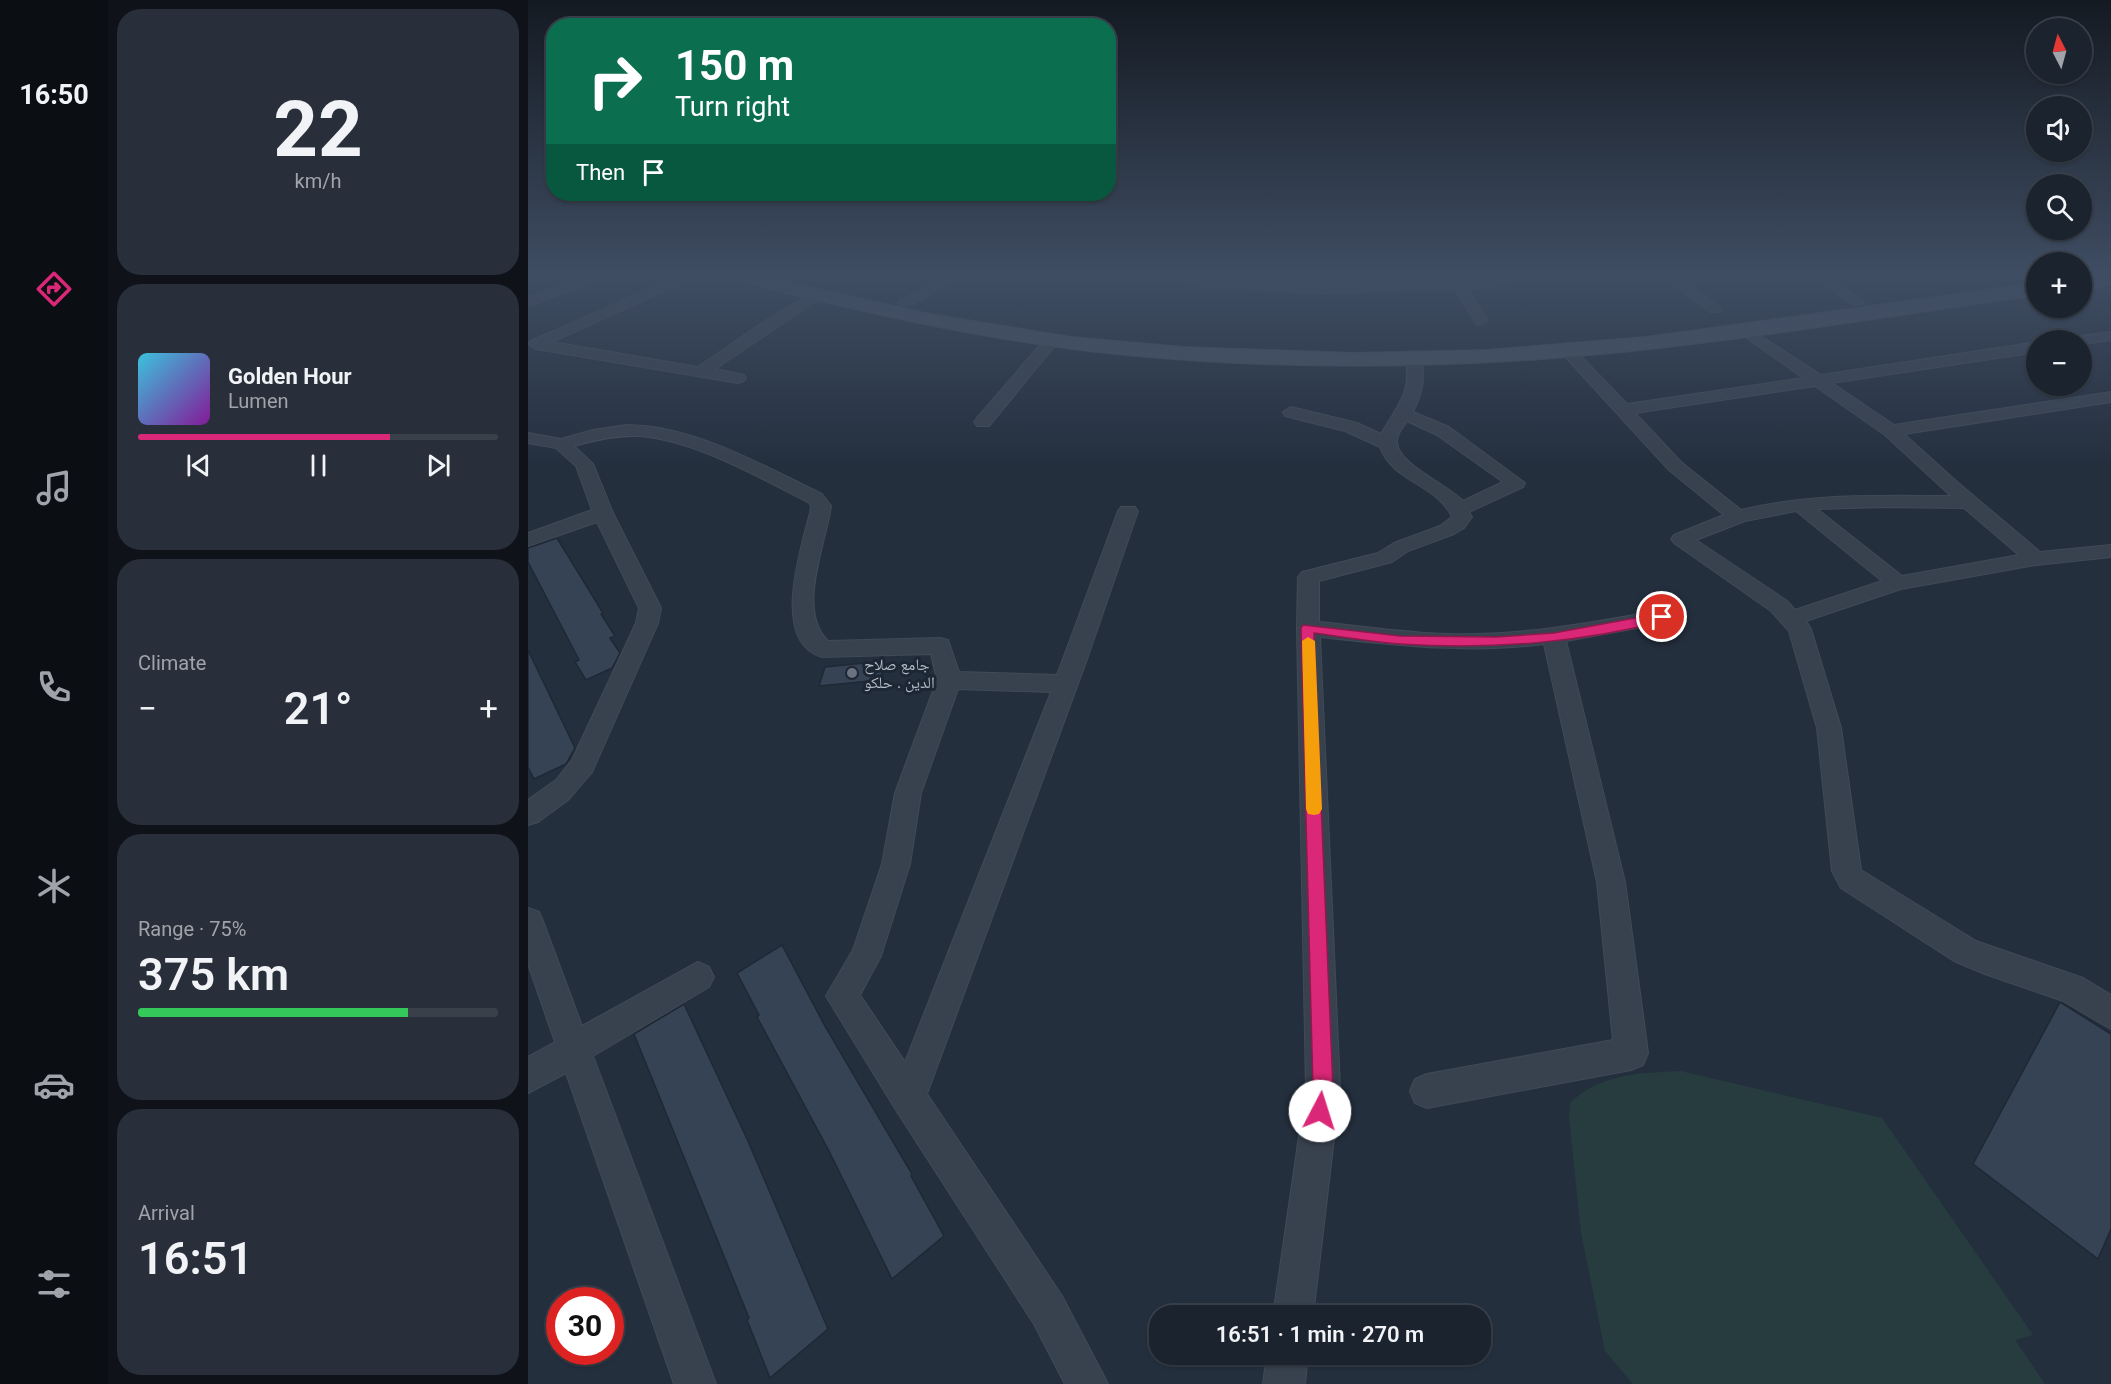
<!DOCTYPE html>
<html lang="en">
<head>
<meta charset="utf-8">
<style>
	body { margin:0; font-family:Roboto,"Noto Naskh Arabic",sans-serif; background:#282f3a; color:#f1f3f6; height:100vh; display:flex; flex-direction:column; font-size:22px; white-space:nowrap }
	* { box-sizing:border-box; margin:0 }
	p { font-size:20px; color:#a0a4aa }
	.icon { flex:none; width:33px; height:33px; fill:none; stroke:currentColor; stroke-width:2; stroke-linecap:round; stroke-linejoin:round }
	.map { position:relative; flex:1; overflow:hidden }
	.side { display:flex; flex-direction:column; gap:9px; padding:9px; background:#0f1319; width:420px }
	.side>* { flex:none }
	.top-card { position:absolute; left:18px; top:18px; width:570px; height:183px; border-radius:24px; box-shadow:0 2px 4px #0004,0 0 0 2px #39404a; background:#0b6e4f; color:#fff; overflow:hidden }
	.needle { width:39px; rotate:354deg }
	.tools { position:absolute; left:1498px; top:18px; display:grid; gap:12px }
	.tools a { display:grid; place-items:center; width:66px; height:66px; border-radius:50%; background:#1b232e; box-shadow:0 2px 4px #0004,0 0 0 2px #39404a; font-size:30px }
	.speed { position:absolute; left:18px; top:1287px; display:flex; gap:12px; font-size:30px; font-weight:700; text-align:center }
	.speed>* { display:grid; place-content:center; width:78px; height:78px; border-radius:50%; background:#1b232e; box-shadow:0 2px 4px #0004,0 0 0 2px #39404a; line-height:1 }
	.speed .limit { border:9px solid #d22; background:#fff; color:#111 }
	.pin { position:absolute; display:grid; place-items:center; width:51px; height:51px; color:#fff; margin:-26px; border:3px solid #fff; border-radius:50%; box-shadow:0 2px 6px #0007 }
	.me { position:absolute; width:66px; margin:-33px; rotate:5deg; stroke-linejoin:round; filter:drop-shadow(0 0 4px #0008) }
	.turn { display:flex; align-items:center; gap:21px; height:126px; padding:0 30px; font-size:27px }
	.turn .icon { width:78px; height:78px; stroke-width:2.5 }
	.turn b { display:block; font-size:42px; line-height:51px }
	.then { display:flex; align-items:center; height:57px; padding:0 30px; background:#0003; gap:12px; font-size:22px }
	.big { font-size:45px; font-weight:600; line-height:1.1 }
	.side .card { flex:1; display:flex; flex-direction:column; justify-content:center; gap:9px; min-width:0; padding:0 21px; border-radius:24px; background:#282f3a }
	.side .dial { align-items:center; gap:0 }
	.dial b { font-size:78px; line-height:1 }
	.song { display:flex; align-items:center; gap:18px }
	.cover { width:72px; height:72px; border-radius:9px; background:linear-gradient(135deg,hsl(190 70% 55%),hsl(290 70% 35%)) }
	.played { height:6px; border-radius:3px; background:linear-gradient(90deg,#db2777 70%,#39404a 70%) }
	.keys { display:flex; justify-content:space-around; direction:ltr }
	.heat { display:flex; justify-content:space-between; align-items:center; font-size:33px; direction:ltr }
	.charge { height:9px; border-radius:4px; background:linear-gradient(90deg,#34c759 75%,#39404a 0) }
	.trip { position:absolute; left:621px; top:1305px; width:342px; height:60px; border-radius:24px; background:#1b232e; box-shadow:0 2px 4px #0004,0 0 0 2px #39404a; font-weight:600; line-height:60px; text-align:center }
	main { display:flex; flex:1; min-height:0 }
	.tabs { display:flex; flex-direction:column; width:108px; justify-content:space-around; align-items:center; background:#0b0e12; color:#a0a4aa }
	.tabs .icon { width:42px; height:42px }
	.tabs .on { color:#db2777 }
	.tabs b { font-size:27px; color:#f1f3f6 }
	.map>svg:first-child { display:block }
	.green { fill:#263c3f }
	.building { fill:#364354; stroke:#1f2835; stroke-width:1.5 }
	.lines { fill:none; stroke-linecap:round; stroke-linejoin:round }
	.minor-casing { stroke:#414a57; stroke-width:2 }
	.secondary-casing { stroke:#414a57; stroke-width:2 }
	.minor { fill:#38414e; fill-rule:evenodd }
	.secondary { fill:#465061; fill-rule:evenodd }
	.route { fill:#db2777; stroke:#8e194d; stroke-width:1.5 }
	.slow { fill:#f59e0b }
	.worship-dot { fill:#6b7280; stroke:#1d2633; stroke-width:2 }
	.labels { text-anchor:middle; stroke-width:6; stroke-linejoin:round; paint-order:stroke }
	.poi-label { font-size:16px; fill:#b4bcc9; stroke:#1d2633; text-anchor:start }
</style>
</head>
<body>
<main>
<nav class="tabs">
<b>16:50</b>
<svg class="icon on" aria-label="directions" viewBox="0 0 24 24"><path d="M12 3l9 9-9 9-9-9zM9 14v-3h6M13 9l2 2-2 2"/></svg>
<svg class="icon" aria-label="music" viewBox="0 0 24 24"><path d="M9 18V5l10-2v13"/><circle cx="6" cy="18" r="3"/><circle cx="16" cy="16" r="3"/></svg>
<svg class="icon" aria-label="phone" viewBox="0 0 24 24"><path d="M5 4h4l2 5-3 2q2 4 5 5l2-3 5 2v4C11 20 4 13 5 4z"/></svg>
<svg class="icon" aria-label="climate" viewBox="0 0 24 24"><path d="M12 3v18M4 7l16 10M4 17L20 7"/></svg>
<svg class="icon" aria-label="car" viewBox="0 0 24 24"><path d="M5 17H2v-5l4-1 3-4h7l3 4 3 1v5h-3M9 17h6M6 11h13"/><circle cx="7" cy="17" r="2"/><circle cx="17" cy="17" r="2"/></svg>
<svg class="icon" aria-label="filters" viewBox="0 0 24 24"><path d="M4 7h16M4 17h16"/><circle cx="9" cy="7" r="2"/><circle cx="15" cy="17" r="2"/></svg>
</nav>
<section class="side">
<div class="card dial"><b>22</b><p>km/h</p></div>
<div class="card">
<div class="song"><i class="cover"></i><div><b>Golden Hour</b><p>Lumen</p></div></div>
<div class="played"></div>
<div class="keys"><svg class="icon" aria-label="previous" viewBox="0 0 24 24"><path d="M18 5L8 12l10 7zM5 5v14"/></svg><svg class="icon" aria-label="pause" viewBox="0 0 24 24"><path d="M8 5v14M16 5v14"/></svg><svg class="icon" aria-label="next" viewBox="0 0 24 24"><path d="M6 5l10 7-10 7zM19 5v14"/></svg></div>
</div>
<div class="card"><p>Climate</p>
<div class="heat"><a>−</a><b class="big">21°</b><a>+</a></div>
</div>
<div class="card"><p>Range · 75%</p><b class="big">375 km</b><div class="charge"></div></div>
<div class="card"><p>Arrival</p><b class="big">16:51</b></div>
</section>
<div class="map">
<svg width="1583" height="1384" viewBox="0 0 1583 1384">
	<rect width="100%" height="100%" fill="#242f3e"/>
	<!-- green -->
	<path class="green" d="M 1153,1071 L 1354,1118 L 1505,1335 L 1487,1340 L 1517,1384 L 1105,1384 L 1077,1351 L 1053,1233 L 1041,1117 L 1042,1103 C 1073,1073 1113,1073 1153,1071 Z"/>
	<!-- building -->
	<g class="building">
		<path d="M 29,538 L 75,613 L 73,614 L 87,636 L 82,638 L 92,653 L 84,668 L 58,680 L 47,662 L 51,660 L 0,562 L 0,548 Z"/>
		<path d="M 0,650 L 47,748 L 38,764 L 6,779 L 0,767 Z"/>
		<path d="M 357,661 L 352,680 L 291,686 L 297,667 Z"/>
		<path d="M 254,945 L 298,1028 L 384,1174 L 383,1176 L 416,1236 L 364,1279 L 301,1151 L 229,1017 L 231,1015 L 209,973 Z"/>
		<path d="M 1532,1002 L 1583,1034 L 1583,1229 L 1570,1259 L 1445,1164 Z"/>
		<path d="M 156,1004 L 220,1141 L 300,1329 L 242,1378 L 219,1320 L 221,1318 L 106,1034 Z"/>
	</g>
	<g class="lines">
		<defs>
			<g id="minor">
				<path d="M 68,273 L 87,273 L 85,276 L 0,306 L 0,297 Z"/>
				<path d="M 158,273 L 175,273 L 24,342 L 170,367 L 234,323 L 285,292 L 290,291 L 297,295 L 187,369 L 216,375 L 218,378 L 216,381 L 210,383 L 8,349 L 0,344 L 3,341 Z"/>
				<path d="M 425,273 L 442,273 L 382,305 L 372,305 L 370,302 Z"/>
				<path d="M 659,273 L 672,273 L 669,278 C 753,285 838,287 922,282 L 918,275 L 920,273 L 930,273 L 935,281 L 1014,273 L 1052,273 L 1045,277 L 940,289 L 960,321 L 953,325 L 948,324 L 927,289 L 795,293 L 726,290 L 653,284 L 651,281 Z"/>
				<path d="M 1131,273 L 1146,273 L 1194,309 L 1192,312 L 1182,312 Z"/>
				<path d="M 1276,273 L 1292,273 L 1336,301 L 1334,304 L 1324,304 Z"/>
				<path d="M 1217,326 L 1293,375 L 1509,342 L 1509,352 L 1304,383 L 1366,425 L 1583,392 L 1583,402 L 1376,434 L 1428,481 L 1512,552 L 1583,545 L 1583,557 L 1508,565 L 1373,589 L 1278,621 L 1283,629 L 1313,728 L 1333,870 L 1448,941 L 1555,978 L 1583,995 L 1583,1029 L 1535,1001 L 1457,974 L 1426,961 L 1313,888 L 1304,871 L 1289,728 L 1261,631 L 1243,611 L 1146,543 L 1143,539 L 1146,535 L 1196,515 L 1141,470 L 1031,350 L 1034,347 L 1044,347 L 1099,404 L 1275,378 L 1212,333 L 1210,330 L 1212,327 ZM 1287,386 L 1357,435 L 1423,496 C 1353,496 1282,493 1213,510 L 1153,462 L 1107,413 ZM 1355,507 L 1436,508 L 1491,555 L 1374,576 L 1289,509 ZM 1268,511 L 1354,581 L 1267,610 L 1259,601 L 1168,540 L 1217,521 Z"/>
				<path d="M 1583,332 L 1583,340 L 1554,344 L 1554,340 L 1546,340 L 1553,336 Z"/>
				<path d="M 524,336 L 529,337 L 531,340 L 529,343 L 461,426 L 449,426 L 446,422 L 449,418 L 519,337 Z"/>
				<path d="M 885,354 L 893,359 C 898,377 894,395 885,412 L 921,427 L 997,483 L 995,487 L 941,512 L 944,517 L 936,528 L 926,534 L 880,551 L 864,562 L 791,581 L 791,622 C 834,626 876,633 919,634 C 992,636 1063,623 1134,610 L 1142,612 L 1145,617 L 1142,622 L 1038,641 L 1097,882 L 1120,1053 L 1115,1065 L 1103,1070 L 899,1108 L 887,1103 L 882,1091 L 887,1079 L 899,1074 L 1085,1040 L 1069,882 L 1016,644 C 940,654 867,645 792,637 L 812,1088 L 785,1316 L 745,1316 L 778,1088 L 769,628 L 770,577 L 774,572 L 850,553 L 866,543 L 912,526 L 924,517 C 909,484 864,482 852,447 L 817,431 L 757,416 L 755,412 L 763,407 L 829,423 L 853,434 C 867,410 886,389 877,359 ZM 879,421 L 909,435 L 975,482 L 935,501 C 919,484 870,465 869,442 C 868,434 875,428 879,421 Z"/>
				<path d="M 99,425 C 167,426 234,465 294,494 L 303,506 C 298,544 268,610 300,641 L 412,638 L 420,640 L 431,672 L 529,675 L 590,511 L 593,507 L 607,507 L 610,511 L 558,662 L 399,1094 L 534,1296 L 580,1384 L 537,1384 L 506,1324 L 368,1110 L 298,996 L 325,950 L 354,864 L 367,793 L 409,680 L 403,654 L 294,657 C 242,642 273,548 282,513 L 283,506 L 280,502 C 230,477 167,440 110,436 C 88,435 67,440 46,446 L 65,464 L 85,513 L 133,608 L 130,623 L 64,772 L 40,800 L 10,822 L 0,825 L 0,800 L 28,780 L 44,760 L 108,623 L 111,608 L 69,522 L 0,546 L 0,533 L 64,510 L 48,466 L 28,448 L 0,443 L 0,433 L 33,439 L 65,430 ZM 430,689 L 523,692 L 377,1062 L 332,995 L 353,956 L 382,864 L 393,793 Z"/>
				<path d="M 0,908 L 11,912 L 15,921 L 54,1026 L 170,962 L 181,967 L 186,977 L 181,987 L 65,1056 L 188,1384 L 146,1384 L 38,1073 L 0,1093 L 0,1057 L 27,1042 L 0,964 Z"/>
				<path d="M 739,1354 L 780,1354 L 777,1384 L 735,1384 Z"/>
			</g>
			<g id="secondary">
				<path d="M 189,273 L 220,273 L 402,314 L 543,337 L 655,347 L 825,353 L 960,350 L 1118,337 L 1509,283 L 1509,295 C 1353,317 1196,344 1039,357 C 892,369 744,369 598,355 C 460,342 326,310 192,277 Z"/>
				<path d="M 1583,273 L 1583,285 L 1554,289 L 1554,277 Z"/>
			</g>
		</defs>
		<!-- minor casing -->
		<use href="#minor" class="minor-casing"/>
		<!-- secondary casing -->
		<use href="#secondary" class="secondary-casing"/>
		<!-- minor -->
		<use href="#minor" class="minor"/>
		<!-- secondary -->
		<use href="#secondary" class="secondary"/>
	</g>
	<!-- sky -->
	<linearGradient id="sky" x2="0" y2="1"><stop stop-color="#141a22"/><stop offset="0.59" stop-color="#3f4d63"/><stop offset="1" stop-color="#3f4d63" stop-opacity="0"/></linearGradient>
	<rect width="1583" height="466" fill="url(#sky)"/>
	<!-- route -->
	<path class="route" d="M 1134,613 L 1141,617 L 1139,620 C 1054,643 960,650 872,644 C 844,642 815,637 786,633 L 805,1089 L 799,1118 L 792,1121 L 785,1118 L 782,1111 L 785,1089 L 773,628 L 775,625 L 872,636 L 969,637 L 1026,633 Z"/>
	<!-- slow -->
	<path class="slow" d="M 780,637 L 787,641 L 794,809 L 791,814 L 786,815 L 780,814 L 778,809 L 774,641 Z"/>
	<!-- markers -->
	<circle class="worship-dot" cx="324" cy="673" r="6"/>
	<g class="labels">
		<!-- poi labels -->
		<g class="poi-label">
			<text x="336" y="670">جامع صلاح<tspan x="336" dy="18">الدين . حلكو</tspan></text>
		</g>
	</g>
</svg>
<div class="tools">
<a><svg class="needle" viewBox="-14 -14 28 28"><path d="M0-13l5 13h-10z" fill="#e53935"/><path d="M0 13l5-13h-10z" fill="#a0a4aa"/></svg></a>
<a><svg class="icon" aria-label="sound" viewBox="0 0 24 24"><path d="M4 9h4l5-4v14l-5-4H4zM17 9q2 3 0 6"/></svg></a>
<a><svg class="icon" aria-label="search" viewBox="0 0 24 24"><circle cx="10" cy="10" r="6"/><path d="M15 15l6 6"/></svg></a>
<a>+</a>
<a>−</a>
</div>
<div class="speed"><div class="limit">30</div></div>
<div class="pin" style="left:1134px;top:617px;background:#d93025"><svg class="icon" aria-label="arrive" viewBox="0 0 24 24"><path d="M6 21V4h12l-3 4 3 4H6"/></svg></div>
<svg class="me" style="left:792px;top:1111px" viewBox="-20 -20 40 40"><circle r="19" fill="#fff"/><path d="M0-13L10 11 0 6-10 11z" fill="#db2777"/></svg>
<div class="trip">16:51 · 1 min · 270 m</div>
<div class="top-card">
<div class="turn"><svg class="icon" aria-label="right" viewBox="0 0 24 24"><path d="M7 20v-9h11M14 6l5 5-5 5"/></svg><div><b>150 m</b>Turn right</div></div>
<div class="then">Then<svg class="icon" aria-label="arrive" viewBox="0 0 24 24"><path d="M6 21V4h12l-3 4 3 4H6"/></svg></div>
</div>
</div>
</main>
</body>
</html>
